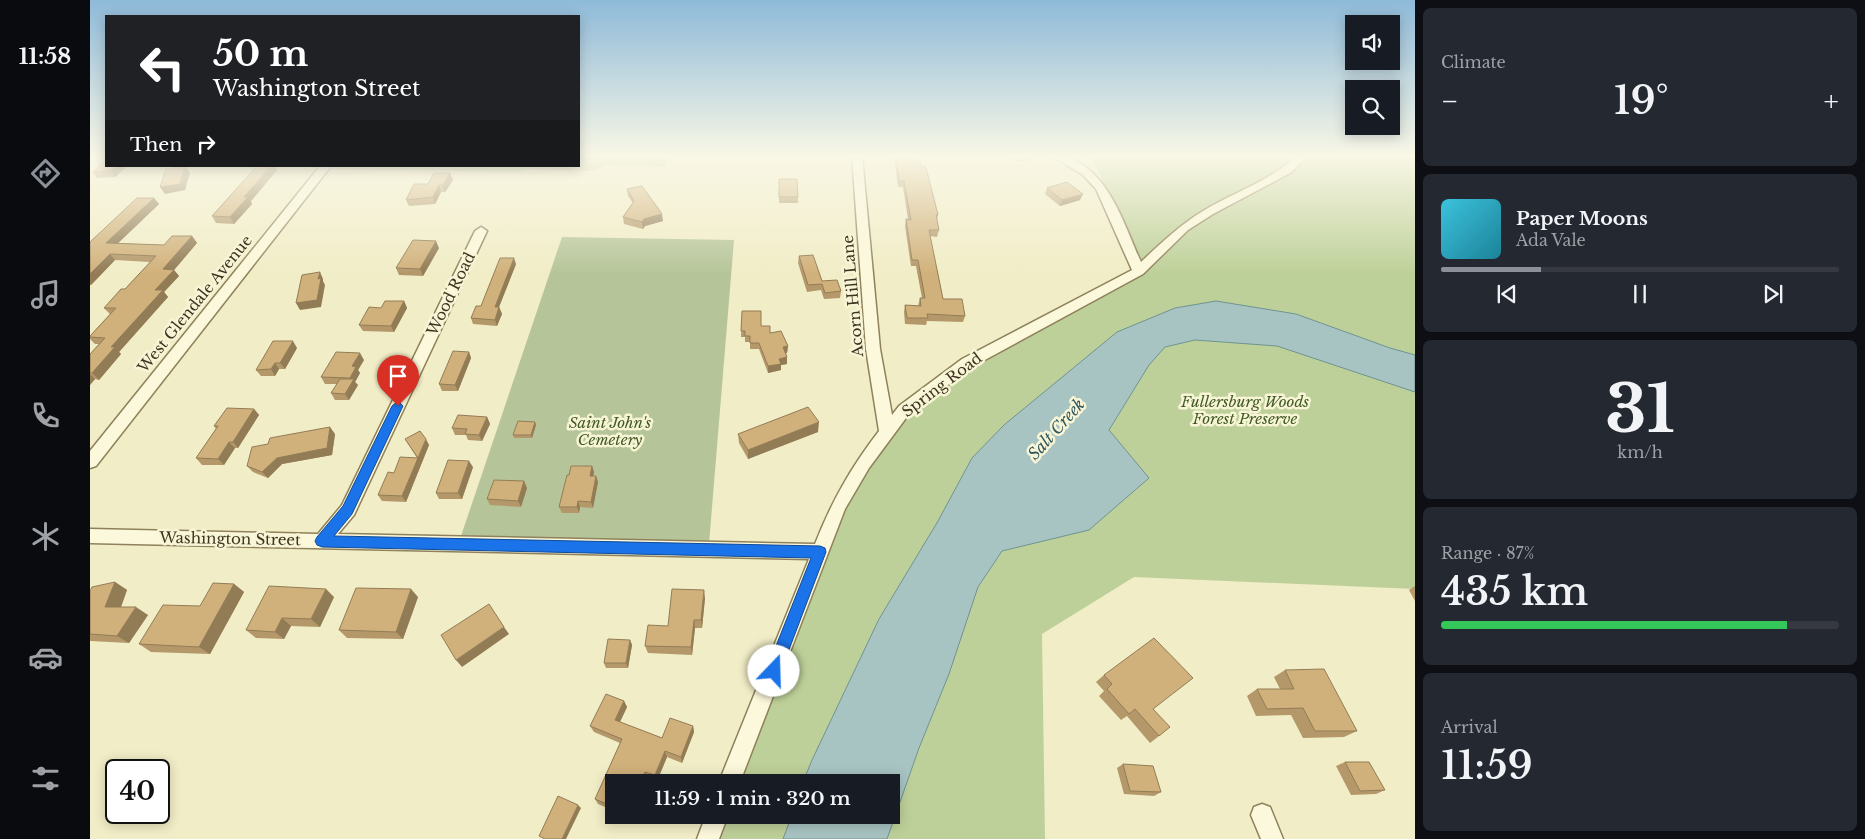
<!DOCTYPE html>
<html lang="en">
<head>
<meta charset="utf-8">
<style>
	body { margin:0; font-family:"Libre Baskerville",serif; background:#242831; color:#f1f3f6; height:100vh; display:flex; flex-direction:column; font-size:19px; white-space:nowrap }
	* { box-sizing:border-box; margin:0 }
	p { font-size:16px; color:#9ea1a6 }
	.icon { flex:none; width:28px; height:28px; fill:none; stroke:currentColor; stroke-width:2; stroke-linecap:round; stroke-linejoin:round }
	.map { position:relative; flex:1; overflow:hidden }
	.drawer { display:flex; flex-direction:column; gap:8px; padding:8px; background:#0d0f14; width:450px }
	.drawer>* { flex:none }
	.hud { position:absolute; left:15px; top:15px; width:475px; height:152px; border-radius:0px; box-shadow:0 2px 12px #0003; background:#202124; color:#fff; overflow:hidden }
	.tools { position:absolute; left:1255px; top:15px; display:grid; gap:10px }
	.tools a { display:grid; place-items:center; width:55px; height:55px; border-radius:0px; background:#171b24; box-shadow:0 2px 12px #0003; font-size:25px }
	.speed { position:absolute; left:15px; top:759px; display:flex; gap:10px; font-size:25px; font-weight:700; text-align:center }
	.speed>* { display:grid; place-content:center; width:65px; height:65px; border-radius:50%; background:#171b24; box-shadow:0 2px 12px #0003; line-height:1 }
	.speed .limit { border:2px solid #111; border-radius:8px; background:#fff; color:#111 }
	.pin { position:absolute; display:grid; place-items:center; width:42px; height:42px; color:#fff; margin:-51px -21px; border-radius:50% 50% 50% 0; rotate:-45deg; box-shadow:0 0 5px #0007 }
	.pin .icon { rotate:45deg }
	.me { position:absolute; width:55px; margin:-28px; rotate:21deg; stroke-linejoin:round; filter:drop-shadow(0 0 4px #0008) }
	.turn { display:flex; align-items:center; gap:18px; height:105px; padding:0 25px; font-size:22px }
	.turn .icon { width:65px; height:65px; stroke-width:2.5 }
	.turn b { display:block; font-size:35px; line-height:42px }
	.then { display:flex; align-items:center; height:48px; padding:0 25px; background:#0003; gap:10px; font-size:19px }
	.big { font-size:38px; font-weight:600; line-height:1.1 }
	.drawer .tile { flex:1; display:flex; flex-direction:column; justify-content:center; gap:8px; min-width:0; padding:0 18px; border-radius:8px; background:#242831 }
	.drawer .dial { align-items:center; gap:0 }
	.dial b { font-size:65px; line-height:1 }
	.song { display:flex; align-items:center; gap:15px }
	.cover { width:60px; height:60px; border-radius:8px; background:linear-gradient(135deg,hsl(190 70% 55%),hsl(190 70% 35%)) }
	.played { height:5px; border-radius:2px; background:linear-gradient(90deg,#8c9099 25%,#363941 25%) }
	.keys { display:flex; justify-content:space-around; direction:ltr }
	.heat { display:flex; justify-content:space-between; align-items:center; font-size:28px; direction:ltr }
	.charge { height:8px; border-radius:4px; background:linear-gradient(90deg,#34c759 87%,#363941 0) }
	.trip { position:absolute; left:515px; top:774px; width:295px; height:50px; border-radius:0px; background:#171b24; box-shadow:0 2px 12px #0003; font-weight:600; line-height:50px; text-align:center }
	main { display:flex; flex:1; min-height:0 }
	.tab-bar { display:flex; flex-direction:column; width:90px; justify-content:space-around; align-items:center; background:#090b0e; color:#9ea1a6 }
	.tab-bar .icon { width:35px; height:35px }
	.tab-bar .selected { color:#8c9099 }
	.tab-bar b { font-size:22px; color:#f1f3f6 }
	.map>svg:first-child { display:block }
	.green { fill:#bed099 }
	.cemetery { fill:#b6c599 }
	.water { fill:#a8c4c2; stroke:#6e9492 }
	.lines { fill:none; stroke-linecap:round; stroke-linejoin:round }
	.minor-casing { stroke:#8e815b; stroke-width:3 }
	.minor { fill:#fbf8db; fill-rule:evenodd }
	.wall { fill:#b4986a }
	.shaded-wall { fill:#927c56 }
	.building { fill:#d1b17b; stroke:#927c56 }
	.route { fill:#1a73e8; stroke:#114b97 }
	.labels { text-anchor:middle; stroke-width:5; stroke-linejoin:round; paint-order:stroke }
	.street-label { font-size:15px; fill:#3d341f; stroke:#f8f5d7 }
	.park-label { font-size:15px; font-style:italic; fill:#425b25; stroke:#f8f5d7 }
	.water-label { font-size:16px; font-style:italic; fill:#2e565e; stroke:#f8f5d7 }
</style>
</head>
<body>
<main>
<nav class="tab-bar">
<b>11:58</b>
<svg class="icon selected" aria-label="directions" viewBox="0 0 24 24"><path d="M12 3l9 9-9 9-9-9zM9 14v-3h6M13 9l2 2-2 2"/></svg>
<svg class="icon" aria-label="music" viewBox="0 0 24 24"><path d="M9 18V5l10-2v13"/><circle cx="6" cy="18" r="3"/><circle cx="16" cy="16" r="3"/></svg>
<svg class="icon" aria-label="phone" viewBox="0 0 24 24"><path d="M5 4h4l2 5-3 2q2 4 5 5l2-3 5 2v4C11 20 4 13 5 4z"/></svg>
<svg class="icon" aria-label="climate" viewBox="0 0 24 24"><path d="M12 3v18M4 7l16 10M4 17L20 7"/></svg>
<svg class="icon" aria-label="car" viewBox="0 0 24 24"><path d="M5 17H2v-5l4-1 3-4h7l3 4 3 1v5h-3M9 17h6M6 11h13"/><circle cx="7" cy="17" r="2"/><circle cx="17" cy="17" r="2"/></svg>
<svg class="icon" aria-label="filters" viewBox="0 0 24 24"><path d="M4 7h16M4 17h16"/><circle cx="9" cy="7" r="2"/><circle cx="15" cy="17" r="2"/></svg>
</nav>
<div class="map">
<svg width="1325" height="839" viewBox="0 0 1325 839">
	<rect width="100%" height="100%" fill="#f1edc7"/>
	<!-- green -->
	<path class="green" d="M 1001,156 L 1325,156 L 1325,589 L 1044,577 L 952,634 L 955,839 L 626,839 L 635,815 L 801,815 L 801,782 L 648,782 L 753,506 L 783,455 L 818,411 L 876,369 L 1055,273 Z"/>
	<!-- cemetery -->
	<g class="cemetery">
		<path d="M 489,156 L 578,156 L 575,167 L 517,165 L 502,171 L 438,169 L 427,172 L 240,169 L 242,166 L 489,166 Z"/>
		<path d="M 472,237 L 644,240 L 619,544 L 371,536 Z"/>
	</g>
	<!-- water -->
	<path class="water" d="M 1126,301 L 1206,314 L 1300,348 L 1325,355 L 1325,392 L 1187,346 L 1105,340 L 1075,347 L 1059,365 L 1019,430 L 1059,478 L 999,530 L 912,551 L 888,587 L 859,674 L 829,748 L 797,839 L 693,839 L 702,815 L 801,815 L 801,782 L 713,782 L 722,760 L 789,619 L 848,521 L 882,458 L 914,425 L 1027,332 L 1085,308 Z"/>
	<g class="lines">
		<defs>
			<g id="minor">
				<path d="M 762,156 L 772,156 L 790,349 L 802,415 L 809,406 L 872,359 L 1042,270 L 1006,189 L 993,175 L 962,156 C 1015,156 1033,223 1051,262 C 1071,243 1090,225 1113,211 C 1144,192 1181,181 1206,156 L 1217,156 L 1202,172 L 1123,214 L 1098,230 L 1053,274 L 882,367 L 819,414 L 779,468 L 755,509 L 650,782 L 629,782 L 719,559 L 0,543 L 0,529 L 228,534 L 252,505 L 385,231 L 391,227 L 397,231 L 264,515 L 248,534 L 725,544 C 742,501 760,469 789,431 L 776,349 Z"/>
				<path d="M 919,156 L 943,156 C 938,161 924,161 919,156 Z"/>
				<path d="M 230,166 L 241,166 L 6,466 L 0,468 L 0,451 Z"/>
				<path d="M 1172,804 L 1180,807 L 1193,839 L 1171,839 L 1161,815 L 1164,807 Z"/>
				<path d="M 616,815 L 638,815 L 629,839 L 607,839 Z"/>
			</g>
		</defs>
		<!-- minor casing -->
		<use href="#minor" class="minor-casing"/>
		<!-- minor -->
		<use href="#minor" class="minor"/>
	</g>
	<!-- wall -->
	<g class="wall">
		<path d="M 804,156 L 823,156 L 824,161 L 831,166 L 848,215 L 847,220 L 849,230 L 847,237 L 840,236 L 853,299 L 875,316 L 873,322 L 837,321 L 836,325 L 815,324 L 814,312 L 815,305 L 828,306 L 830,298 L 832,298 L 826,266 L 821,266 L 815,226 L 816,219 L 818,219 L 813,187 L 808,187 Z"/>
		<path d="M 37,166 L 25,177 L 7,178 L 3,172 Z"/>
		<path d="M 167,166 L 185,166 L 187,170 L 161,201 L 162,204 L 144,224 L 126,223 L 122,216 Z"/>
		<path d="M 360,173 L 363,180 L 355,192 L 351,192 L 345,204 L 319,206 L 316,200 L 338,184 Z"/>
		<path d="M 689,179 L 708,197 L 708,203 L 689,203 Z"/>
		<path d="M 957,188 L 990,200 L 970,206 L 955,194 Z"/>
		<path d="M 537,189 L 573,221 L 555,226 L 553,229 L 534,224 L 533,217 L 543,203 L 538,196 Z"/>
		<path d="M 64,198 L 69,204 L 28,243 L 74,245 L 102,236 L 107,243 L 84,270 L 89,276 L 74,292 L 78,297 L 29,352 L 31,354 L 9,380 L 5,379 L 0,385 L 0,354 L 9,344 L 5,344 L 0,339 L 0,336 L 20,314 L 14,308 L 35,289 L 60,262 L 25,260 L 1,285 L 0,285 L 0,242 Z"/>
		<path d="M 349,248 L 333,276 L 309,275 L 306,268 Z"/>
		<path d="M 709,256 L 732,281 L 751,291 L 750,298 L 734,299 L 731,290 L 717,292 L 708,263 Z"/>
		<path d="M 426,264 L 409,307 L 412,314 L 407,326 L 383,324 L 381,318 Z"/>
		<path d="M 314,301 L 317,308 L 304,332 L 273,331 L 269,325 Z"/>
		<path d="M 652,311 L 698,346 L 697,353 L 696,353 L 697,364 L 691,365 L 691,370 L 678,373 L 669,349 L 660,349 L 660,342 L 655,342 L 655,337 L 651,337 Z"/>
		<path d="M 207,348 L 195,369 L 189,369 L 185,376 L 171,376 L 166,370 Z"/>
		<path d="M 379,352 L 381,358 L 368,391 L 352,391 L 349,384 Z"/>
		<path d="M 274,360 L 268,370 L 270,373 L 265,382 L 268,385 L 259,400 L 245,400 L 241,393 L 247,384 L 235,384 L 231,377 Z"/>
		<path d="M 164,409 L 169,415 L 148,448 L 145,448 L 134,465 L 112,465 L 106,458 L 126,429 L 124,426 Z"/>
		<path d="M 397,417 L 400,424 L 392,441 L 378,440 L 376,435 L 365,435 L 362,428 Z"/>
		<path d="M 445,422 L 446,425 L 442,438 L 424,438 L 423,435 Z"/>
		<path d="M 728,432 L 658,459 L 649,443 L 648,434 Z"/>
		<path d="M 245,434 L 242,455 L 192,464 L 178,478 L 163,472 L 157,466 L 178,444 Z"/>
		<path d="M 315,439 L 339,445 L 316,502 L 292,501 L 288,495 L 327,458 Z"/>
		<path d="M 502,466 L 504,472 L 503,476 L 506,476 L 508,482 L 503,508 L 490,507 L 489,513 L 472,513 L 469,507 L 479,475 Z"/>
		<path d="M 383,467 L 372,499 L 349,499 L 346,493 Z"/>
		<path d="M 434,481 L 437,488 L 431,507 L 400,505 L 397,499 Z"/>
		<path d="M 25,582 L 37,590 L 31,607 L 58,615 L 39,643 L 0,641 L 0,591 Z"/>
		<path d="M 144,584 L 154,592 L 120,654 L 61,652 L 49,644 L 110,606 Z"/>
		<path d="M 1325,586 L 1325,601 L 1319,590 Z"/>
		<path d="M 244,597 L 230,627 L 201,626 L 194,639 L 166,638 L 156,630 Z"/>
		<path d="M 328,597 L 313,639 L 257,638 L 249,630 Z"/>
		<path d="M 615,598 L 612,628 L 605,628 L 602,655 L 558,653 L 555,646 L 578,626 Z"/>
		<path d="M 540,640 L 542,645 L 538,668 L 516,668 L 514,663 Z"/>
		<path d="M 1195,670 L 1267,731 L 1254,737 L 1213,738 L 1201,715 L 1166,716 L 1157,696 L 1167,689 L 1190,689 L 1184,677 Z"/>
		<path d="M 1014,675 L 1064,709 L 1069,736 L 1060,743 L 1037,716 L 1031,720 L 1009,696 L 1014,691 L 1006,682 Z"/>
		<path d="M 534,701 L 537,707 L 530,722 L 572,738 L 603,726 L 604,732 L 592,763 L 577,757 L 567,781 L 558,777 L 555,782 L 524,782 L 524,811 L 508,804 L 505,799 L 530,743 L 504,732 L 500,726 Z"/>
		<path d="M 1255,762 L 1295,790 L 1286,794 L 1261,795 L 1246,766 Z"/>
		<path d="M 1033,764 L 1071,792 L 1064,796 L 1034,794 L 1027,768 Z"/>
	</g>
	<!-- shaded-wall -->
	<g class="shaded-wall">
		<path d="M 27,166 L 37,166 L 25,177 L 21,171 Z"/>
		<path d="M 95,166 L 100,173 L 95,190 L 75,194 L 70,187 Z"/>
		<path d="M 181,166 L 185,166 L 187,170 L 161,201 L 162,204 L 144,224 L 140,217 L 154,197 Z"/>
		<path d="M 360,173 L 363,180 L 355,192 L 353,185 Z"/>
		<path d="M 349,185 L 351,192 L 345,204 L 343,197 Z"/>
		<path d="M 993,194 L 990,200 L 970,206 L 972,200 Z"/>
		<path d="M 64,198 L 69,204 L 22,249 L 16,243 Z"/>
		<path d="M 572,214 L 573,221 L 555,226 L 553,229 L 552,222 L 554,219 Z"/>
		<path d="M 102,236 L 107,243 L 84,270 L 89,276 L 74,292 L 78,297 L 29,352 L 31,354 L 9,380 L 2,373 L 21,347 L 73,269 Z"/>
		<path d="M 346,241 L 349,248 L 333,276 L 330,269 Z"/>
		<path d="M 20,254 L 25,260 L 1,285 L 0,283 L 0,274 Z"/>
		<path d="M 424,258 L 426,264 L 409,307 L 412,314 L 407,326 L 405,320 L 405,307 Z"/>
		<path d="M 230,272 L 233,279 L 233,281 L 235,285 L 231,307 L 210,310 L 206,303 L 228,279 Z"/>
		<path d="M 314,301 L 317,308 L 304,332 L 301,326 Z"/>
		<path d="M 203,341 L 207,348 L 195,369 L 190,363 Z"/>
		<path d="M 698,346 L 697,353 L 693,353 L 693,347 Z"/>
		<path d="M 379,352 L 381,358 L 368,391 L 365,385 Z"/>
		<path d="M 270,353 L 274,360 L 268,370 L 270,373 L 265,382 L 268,385 L 259,400 L 255,394 L 262,366 Z"/>
		<path d="M 697,357 L 697,364 L 691,365 L 691,370 L 678,373 L 678,366 L 689,359 Z"/>
		<path d="M 185,363 L 189,369 L 185,376 L 181,369 Z"/>
		<path d="M 0,374 L 5,379 L 0,385 Z"/>
		<path d="M 164,409 L 169,415 L 148,448 L 143,442 Z"/>
		<path d="M 397,417 L 400,424 L 392,441 L 389,435 Z"/>
		<path d="M 445,422 L 446,425 L 442,438 L 441,435 Z"/>
		<path d="M 729,422 L 728,432 L 658,459 L 658,450 Z"/>
		<path d="M 240,427 L 245,434 L 242,455 L 192,464 L 178,478 L 172,472 L 187,458 Z"/>
		<path d="M 336,439 L 339,445 L 316,502 L 312,496 Z"/>
		<path d="M 139,442 L 145,448 L 134,465 L 128,459 Z"/>
		<path d="M 379,461 L 383,467 L 372,499 L 368,493 Z"/>
		<path d="M 502,466 L 504,472 L 502,482 L 500,476 Z"/>
		<path d="M 506,476 L 508,482 L 503,508 L 501,502 Z"/>
		<path d="M 434,481 L 437,488 L 431,507 L 428,501 Z"/>
		<path d="M 488,501 L 490,507 L 489,513 L 487,507 Z"/>
		<path d="M 25,582 L 37,590 L 28,615 L 15,607 Z"/>
		<path d="M 144,584 L 154,592 L 120,654 L 109,647 Z"/>
		<path d="M 236,589 L 244,597 L 230,627 L 221,619 Z"/>
		<path d="M 321,589 L 328,597 L 313,639 L 306,632 Z"/>
		<path d="M 614,590 L 615,598 L 612,628 L 611,620 Z"/>
		<path d="M 46,607 L 58,615 L 39,643 L 27,636 Z"/>
		<path d="M 192,618 L 201,626 L 194,639 L 185,632 Z"/>
		<path d="M 604,620 L 605,628 L 602,655 L 601,647 Z"/>
		<path d="M 414,627 L 419,634 L 372,667 L 366,660 Z"/>
		<path d="M 540,640 L 542,645 L 538,668 L 536,663 Z"/>
		<path d="M 534,701 L 537,707 L 528,726 L 525,720 Z"/>
		<path d="M 603,726 L 604,732 L 592,763 L 591,757 Z"/>
		<path d="M 575,751 L 577,757 L 567,781 L 565,775 Z"/>
		<path d="M 555,772 L 558,777 L 555,782 L 551,782 Z"/>
		<path d="M 488,805 L 491,808 L 476,839 L 472,839 Z"/>
	</g>
	<!-- building -->
	<g class="building">
		<path d="M 806,156 L 823,156 L 824,161 L 830,161 L 831,166 L 836,167 L 848,215 L 846,215 L 849,230 L 839,230 L 853,299 L 872,299 L 875,316 L 837,314 L 838,318 L 817,318 L 815,305 L 831,306 L 830,298 L 835,298 L 828,260 L 822,260 L 816,219 L 821,220 L 814,181 L 809,181 Z"/>
		<path d="M 16,160 L 16,166 L 27,166 L 21,171 L 3,172 Z"/>
		<path d="M 95,166 L 90,184 L 70,187 L 76,169 Z"/>
		<path d="M 167,166 L 181,166 L 154,197 L 158,197 L 140,217 L 122,216 Z"/>
		<path d="M 344,173 L 360,173 L 353,185 L 349,185 L 343,197 L 316,200 L 324,184 L 338,184 Z"/>
		<path d="M 689,179 L 707,179 L 708,197 L 689,197 Z"/>
		<path d="M 977,182 L 993,194 L 972,200 L 957,188 Z"/>
		<path d="M 552,186 L 572,214 L 554,219 L 552,222 L 533,217 L 544,201 L 537,189 Z"/>
		<path d="M 47,198 L 64,198 L 16,243 L 74,245 L 82,236 L 102,236 L 73,269 L 84,270 L 65,290 L 73,290 L 21,347 L 25,347 L 2,373 L 0,373 L 0,354 L 15,338 L 0,337 L 0,336 L 26,308 L 14,308 L 31,289 L 35,289 L 66,256 L 20,254 L 0,274 L 0,242 Z"/>
		<path d="M 323,240 L 346,241 L 330,269 L 306,268 Z"/>
		<path d="M 723,255 L 732,281 L 747,280 L 751,291 L 735,293 L 732,284 L 718,285 L 709,256 Z"/>
		<path d="M 410,258 L 424,258 L 405,307 L 409,307 L 405,320 L 381,318 L 386,306 L 391,306 Z"/>
		<path d="M 230,272 L 228,279 L 231,278 L 227,300 L 206,303 L 212,275 Z"/>
		<path d="M 295,301 L 314,301 L 301,326 L 269,325 L 279,307 L 291,308 Z"/>
		<path d="M 652,311 L 671,311 L 671,326 L 680,326 L 680,333 L 691,331 L 698,346 L 693,347 L 697,357 L 689,359 L 691,364 L 678,366 L 669,343 L 660,343 L 660,336 L 655,336 L 655,331 L 651,331 Z"/>
		<path d="M 183,341 L 203,341 L 190,363 L 185,363 L 181,369 L 166,370 Z"/>
		<path d="M 363,351 L 379,352 L 365,385 L 349,384 Z"/>
		<path d="M 246,352 L 270,353 L 262,366 L 266,367 L 260,378 L 231,377 Z"/>
		<path d="M 250,379 L 264,379 L 255,394 L 241,393 Z"/>
		<path d="M 718,407 L 729,422 L 658,450 L 648,434 Z"/>
		<path d="M 137,408 L 164,409 L 143,442 L 139,442 L 128,459 L 106,458 L 128,426 L 124,426 Z"/>
		<path d="M 368,415 L 397,417 L 389,435 L 375,434 L 377,429 L 362,428 Z"/>
		<path d="M 428,421 L 445,422 L 441,435 L 423,435 Z"/>
		<path d="M 240,427 L 237,448 L 187,458 L 172,472 L 157,466 L 162,447 L 178,444 L 180,438 Z"/>
		<path d="M 330,431 L 336,439 L 312,496 L 288,495 L 298,472 L 304,473 L 310,457 L 328,458 L 315,439 Z"/>
		<path d="M 358,460 L 379,461 L 368,493 L 346,493 Z"/>
		<path d="M 481,466 L 502,466 L 500,476 L 506,476 L 501,502 L 488,501 L 487,507 L 469,507 L 477,475 L 479,475 Z"/>
		<path d="M 404,480 L 434,481 L 428,501 L 397,499 Z"/>
		<path d="M 25,582 L 15,607 L 46,607 L 27,636 L 0,634 L 0,591 L 2,587 Z"/>
		<path d="M 123,583 L 144,584 L 109,647 L 49,644 L 73,605 L 110,606 Z"/>
		<path d="M 179,586 L 236,589 L 221,619 L 192,618 L 185,632 L 156,630 Z"/>
		<path d="M 266,588 L 321,589 L 306,632 L 249,630 Z"/>
		<path d="M 582,589 L 614,590 L 611,620 L 604,620 L 601,647 L 555,646 L 558,625 L 578,626 Z"/>
		<path d="M 399,604 L 414,627 L 366,660 L 351,635 Z"/>
		<path d="M 1064,638 L 1103,678 L 1063,709 L 1080,727 L 1069,736 L 1045,709 L 1039,714 L 1017,689 L 1022,684 L 1014,675 Z"/>
		<path d="M 518,639 L 540,640 L 536,663 L 514,663 Z"/>
		<path d="M 1234,669 L 1267,731 L 1225,731 L 1213,708 L 1177,709 L 1167,689 L 1204,689 L 1195,670 Z"/>
		<path d="M 516,694 L 534,701 L 525,720 L 572,738 L 580,718 L 603,726 L 591,757 L 575,751 L 565,775 L 555,772 L 551,782 L 524,782 L 524,807 L 505,799 L 532,739 L 500,726 Z"/>
		<path d="M 1255,762 L 1279,762 L 1295,790 L 1270,791 Z"/>
		<path d="M 1033,764 L 1063,766 L 1071,792 L 1040,791 Z"/>
		<path d="M 468,796 L 488,805 L 472,839 L 455,839 L 449,836 Z"/>
	</g>
	<!-- sky -->
	<linearGradient id="sky" x2="0" y2="1"><stop stop-color="#8ebad9"/><stop offset="0.57" stop-color="#f9f7e6"/><stop offset="1" stop-color="#f9f7e6" stop-opacity="0"/></linearGradient>
	<rect width="1325" height="274" fill="url(#sky)"/>
	<!-- route -->
	<path class="route" d="M 308,401 L 313,406 L 262,514 L 244,536 L 730,546 L 735,548 L 736,552 L 689,676 L 684,679 L 678,676 L 676,671 L 721,558 L 232,547 L 227,545 L 225,541 L 227,537 L 253,506 L 302,406 Z"/>
	<g class="labels">
		<!-- street labels -->
		<g class="street-label">
			<text transform="translate(361 294) rotate(-64)" y="5">Wood Road</text>
			<text transform="translate(763 296) rotate(-95)" y="5">Acorn Hill Lane</text>
			<text transform="translate(105 304) rotate(-51)" y="5">West Glendale Avenue</text>
			<text transform="translate(852 385) rotate(-37)" y="5">Spring Road</text>
			<text transform="translate(140 539) rotate(1)" y="5">Washington Street</text>
		</g>
		<!-- park labels -->
		<g class="park-label">
			<text x="1155" y="407">Fullersburg Woods<tspan x="1155" dy="17">Forest Preserve</tspan></text>
			<text x="520" y="428">Saint John's<tspan x="520" dy="17">Cemetery</tspan></text>
		</g>
		<!-- water labels -->
		<g class="water-label">
			<text transform="translate(966 429) rotate(-48)" y="6">Salt Creek</text>
		</g>
	</g>
</svg>
<div class="tools">
<a><svg class="icon" aria-label="sound" viewBox="0 0 24 24"><path d="M4 9h4l5-4v14l-5-4H4zM17 9q2 3 0 6"/></svg></a>
<a><svg class="icon" aria-label="search" viewBox="0 0 24 24"><circle cx="10" cy="10" r="6"/><path d="M15 15l6 6"/></svg></a>
</div>
<div class="speed"><div class="limit">40</div></div>
<div class="pin" style="left:308px;top:406px;background:#d93025"><svg class="icon" aria-label="arrive" viewBox="0 0 24 24"><path d="M6 21V4h12l-3 4 3 4H6"/></svg></div>
<svg class="me" style="left:684px;top:671px" viewBox="-20 -20 40 40"><circle r="19" fill="#fff"/><path d="M0-13L10 11 0 6-10 11z" fill="#1a73e8"/></svg>
<div class="trip">11:59 · 1 min · 320 m</div>
<div class="hud">
<div class="turn"><svg class="icon" aria-label="left" viewBox="0 0 24 24"><path d="M17 20v-9H6M10 6l-5 5 5 5"/></svg><div><b>50 m</b>Washington Street</div></div>
<div class="then">Then<svg class="icon" aria-label="right" viewBox="0 0 24 24"><path d="M7 20v-9h11M14 6l5 5-5 5"/></svg></div>
</div>
</div>
<section class="drawer">
<div class="tile"><p>Climate</p>
<div class="heat"><a>−</a><b class="big">19°</b><a>+</a></div>
</div>
<div class="tile">
<div class="song"><i class="cover"></i><div><b>Paper Moons</b><p>Ada Vale</p></div></div>
<div class="played"></div>
<div class="keys"><svg class="icon" aria-label="previous" viewBox="0 0 24 24"><path d="M18 5L8 12l10 7zM5 5v14"/></svg><svg class="icon" aria-label="pause" viewBox="0 0 24 24"><path d="M8 5v14M16 5v14"/></svg><svg class="icon" aria-label="next" viewBox="0 0 24 24"><path d="M6 5l10 7-10 7zM19 5v14"/></svg></div>
</div>
<div class="tile dial"><b>31</b><p>km/h</p></div>
<div class="tile"><p>Range · 87%</p><b class="big">435 km</b><div class="charge"></div></div>
<div class="tile"><p>Arrival</p><b class="big">11:59</b></div>
</section>
</main>
</body>
</html>
